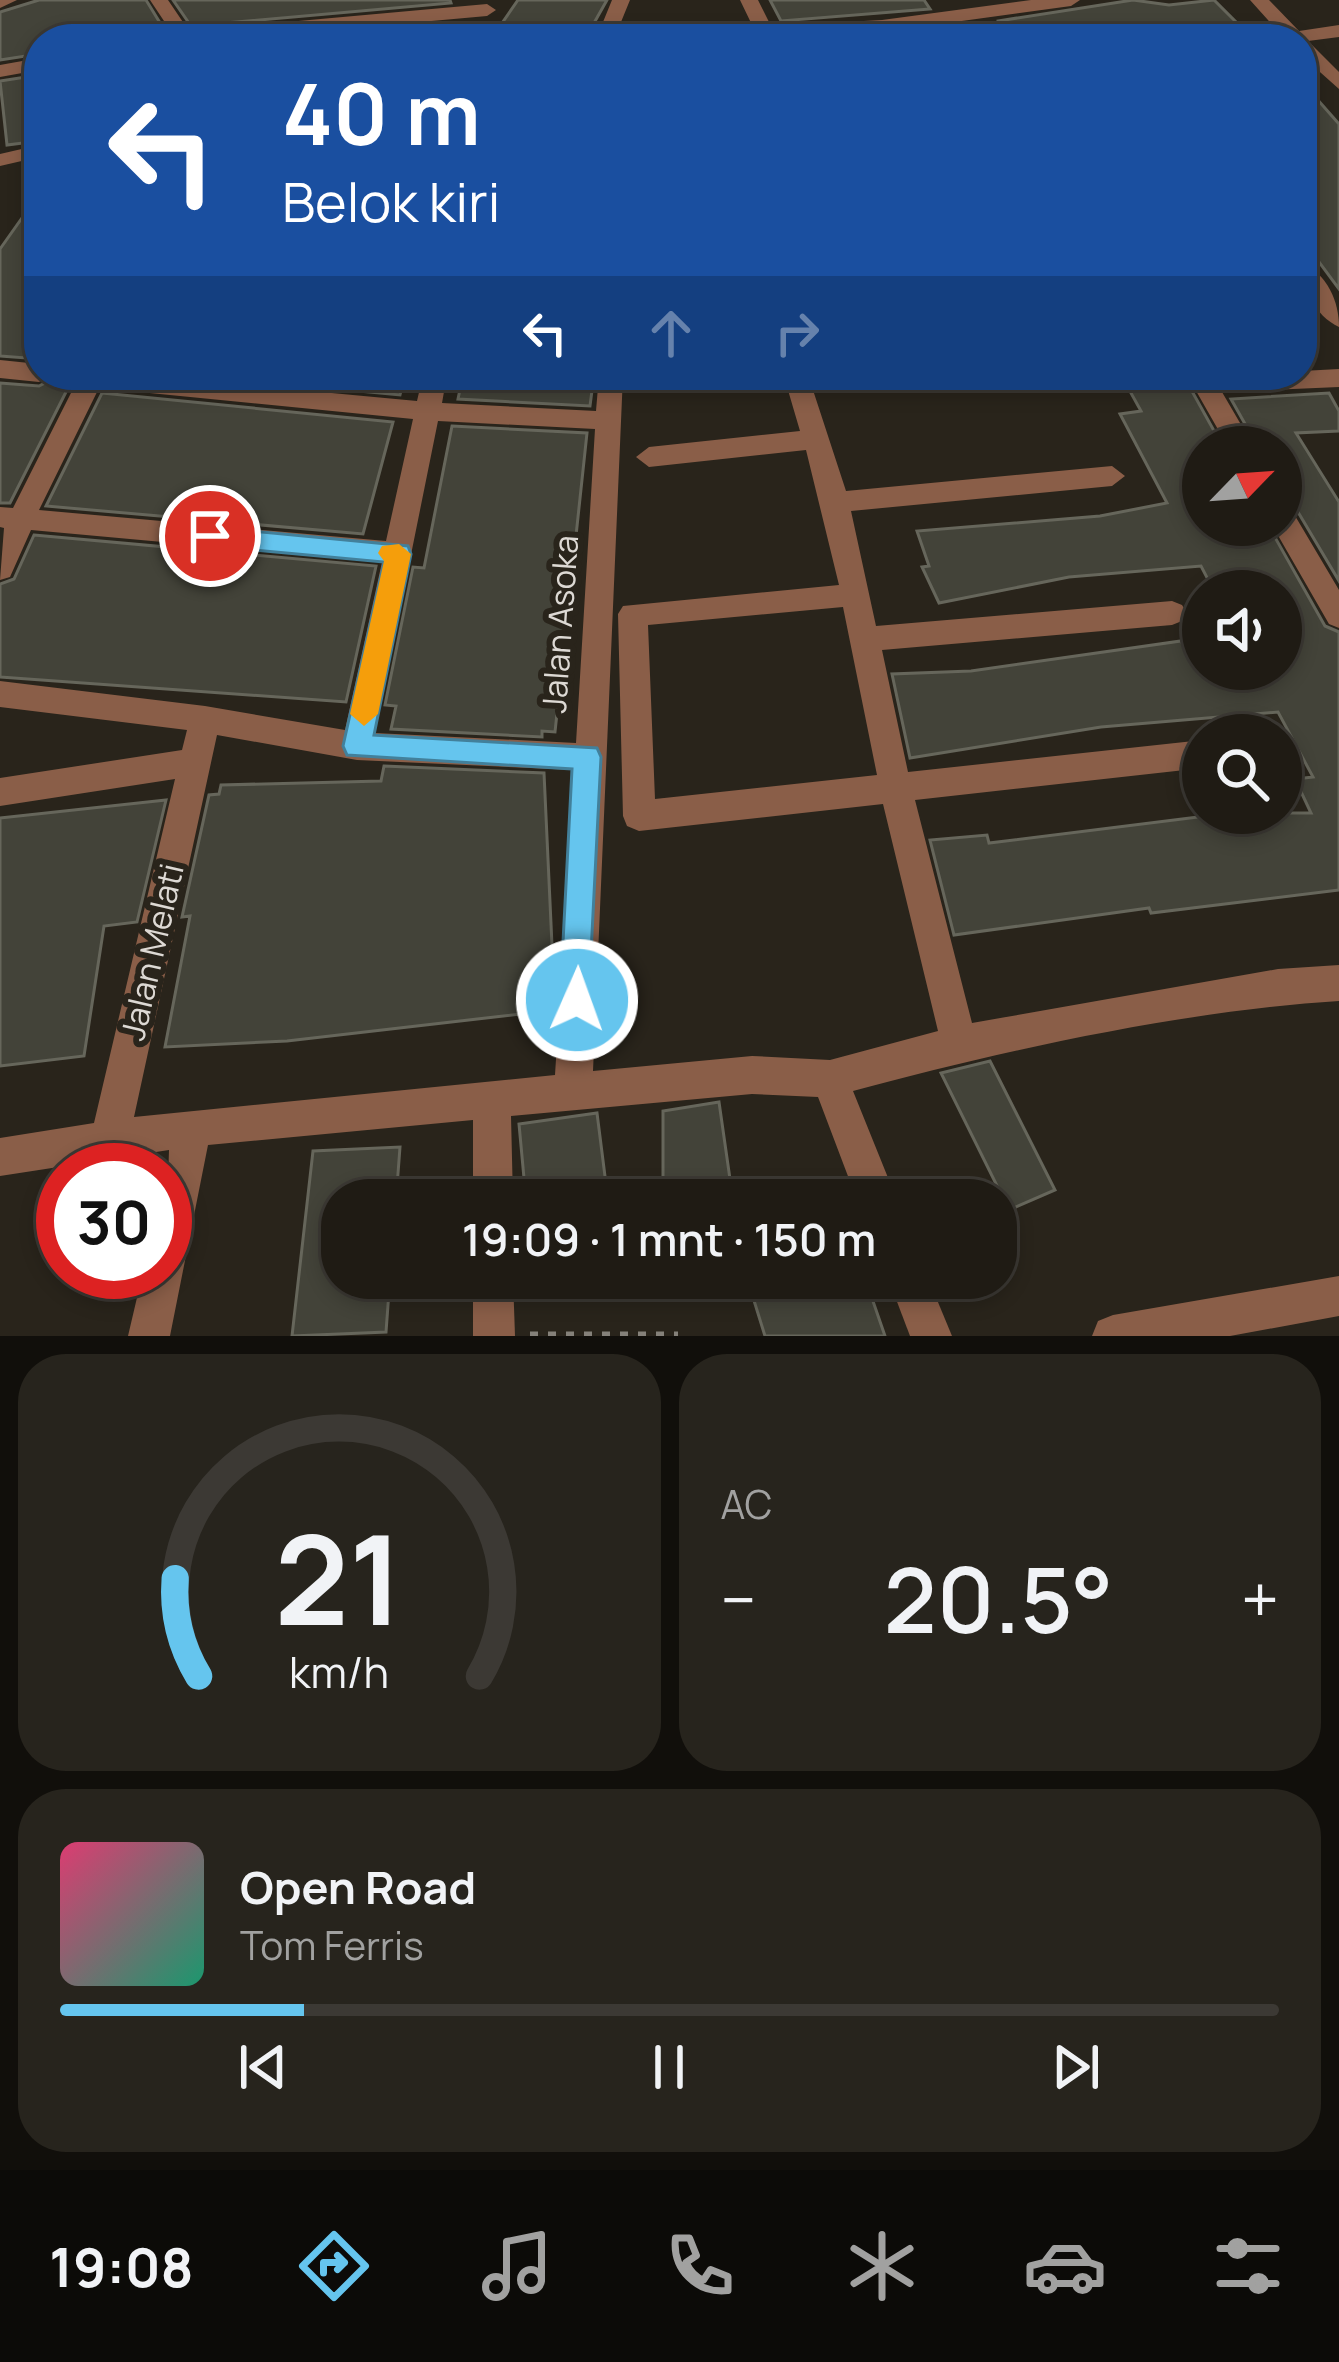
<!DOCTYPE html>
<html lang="id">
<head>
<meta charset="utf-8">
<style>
	body { margin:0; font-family:Manrope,sans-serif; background:#27241d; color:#f1f3f6; height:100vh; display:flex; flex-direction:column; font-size:45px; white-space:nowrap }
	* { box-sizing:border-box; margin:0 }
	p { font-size:39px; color:#a1a1a0 }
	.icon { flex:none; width:66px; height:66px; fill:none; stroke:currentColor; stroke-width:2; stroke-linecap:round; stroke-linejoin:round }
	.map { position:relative; height:1336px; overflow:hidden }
	.sheet { display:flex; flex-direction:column; gap:18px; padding:18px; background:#110f0b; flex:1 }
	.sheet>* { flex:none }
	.guide { position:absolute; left:24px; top:24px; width:1293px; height:366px; border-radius:48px; box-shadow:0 6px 18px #0003,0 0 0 3px #3c3934; background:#1a4fa0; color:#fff; overflow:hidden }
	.needle { width:78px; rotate:65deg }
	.tools { position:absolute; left:1182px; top:426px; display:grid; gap:24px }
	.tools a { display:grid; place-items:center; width:120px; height:120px; border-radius:50%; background:#1f1b14; box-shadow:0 6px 18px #0003,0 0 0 3px #3c3934; font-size:60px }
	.speed { position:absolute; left:36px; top:1143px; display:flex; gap:24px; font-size:60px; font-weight:700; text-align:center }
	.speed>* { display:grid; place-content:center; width:156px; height:156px; border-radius:50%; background:#1f1b14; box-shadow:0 6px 18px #0003,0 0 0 3px #3c3934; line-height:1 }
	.speed .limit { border:18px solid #d22; background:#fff; color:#111 }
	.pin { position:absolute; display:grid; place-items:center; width:102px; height:102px; color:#fff; margin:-51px; border:6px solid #fff; border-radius:50%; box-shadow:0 3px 12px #0007 }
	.me { position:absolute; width:132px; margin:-66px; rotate:2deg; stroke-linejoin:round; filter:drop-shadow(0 0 9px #0008) }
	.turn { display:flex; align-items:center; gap:42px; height:252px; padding:0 60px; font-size:54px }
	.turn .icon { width:156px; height:156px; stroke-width:2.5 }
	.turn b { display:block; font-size:84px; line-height:102px }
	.lanes { display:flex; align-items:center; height:114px; padding:0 60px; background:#0003; justify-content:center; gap:60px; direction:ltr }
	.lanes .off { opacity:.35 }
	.big { font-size:90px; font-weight:600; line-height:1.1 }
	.sheet .card { flex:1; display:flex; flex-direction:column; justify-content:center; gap:18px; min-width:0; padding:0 42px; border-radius:48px; background:#27241d }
	.sheet .dial { align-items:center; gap:0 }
	.dial svg { height:312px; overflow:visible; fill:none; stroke:#3c3934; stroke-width:7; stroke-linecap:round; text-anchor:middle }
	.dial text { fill:#f1f3f6; stroke:none }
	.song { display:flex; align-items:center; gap:36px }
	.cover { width:144px; height:144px; border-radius:18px; background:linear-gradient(135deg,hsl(340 70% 55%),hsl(160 70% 35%)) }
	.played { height:12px; border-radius:6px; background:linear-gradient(90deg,#65c5ee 20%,#3c3934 20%) }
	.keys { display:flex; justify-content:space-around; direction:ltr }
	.heat { display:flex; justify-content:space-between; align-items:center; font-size:66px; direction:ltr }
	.sheet .tiles { flex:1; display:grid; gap:18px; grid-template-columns:1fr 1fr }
	.card:last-child { grid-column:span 2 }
	.trip { position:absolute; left:321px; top:1179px; width:696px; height:120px; border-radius:48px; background:#1f1b14; box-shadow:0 6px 18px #0003,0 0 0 3px #3c3934; font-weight:600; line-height:120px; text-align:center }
	.tab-bar { display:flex; height:192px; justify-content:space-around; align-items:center; background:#0c0b08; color:#a1a1a0 }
	.tab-bar .icon { width:84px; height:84px }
	.tab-bar .selected { color:#65c5ee }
	.tab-bar b { font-size:54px; color:#f1f3f6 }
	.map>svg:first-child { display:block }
	.building { fill:#434339; stroke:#66665b; stroke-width:3 }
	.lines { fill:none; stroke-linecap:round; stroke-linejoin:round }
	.path { stroke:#85817a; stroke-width:9; stroke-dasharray:8 10; stroke-linecap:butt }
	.minor { fill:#8a5e48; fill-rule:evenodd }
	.route { fill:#65c5ee; stroke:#42809b; stroke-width:3 }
	.slow { fill:#f59e0b }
	.labels { text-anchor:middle; stroke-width:12; stroke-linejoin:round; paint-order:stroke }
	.street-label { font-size:33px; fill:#ddd9d4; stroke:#29241b }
</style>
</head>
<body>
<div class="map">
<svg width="1339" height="1336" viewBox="0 0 1339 1336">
	<rect width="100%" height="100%" fill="#29241b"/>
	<!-- building -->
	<g class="building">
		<path d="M 39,0 L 146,0 L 165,31 L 155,39 L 39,39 L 39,54 L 0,60 L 0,12 Z"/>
		<path d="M 173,0 L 450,0 L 451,3 L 191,26 Z"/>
		<path d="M 518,0 L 607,0 L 585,39 L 491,39 Z"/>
		<path d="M 770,0 L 924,0 L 930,9 L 781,21 Z"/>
		<path d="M 1133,0 L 1169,5 L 1214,0 L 1242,28 L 1197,34 L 1201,39 L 999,39 L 998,21 Z"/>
		<path d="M 454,23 L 457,39 L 281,39 Z"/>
		<path d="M 39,75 L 39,141 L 7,145 L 0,81 Z"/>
		<path d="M 1302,82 L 1339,124 L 1339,289 L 1302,239 Z"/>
		<path d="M 39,194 L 39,359 L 0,356 L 0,249 Z"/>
		<path d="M 189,375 L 405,375 L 400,395 Z"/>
		<path d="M 463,375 L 594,375 L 590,406 L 458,399 Z"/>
		<path d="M 1121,375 L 1183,375 L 1223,447 L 1203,447 L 1203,525 L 1268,525 L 1325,626 L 1339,632 L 1339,890 L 1151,913 L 1149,908 L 954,935 L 930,840 L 987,835 L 989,843 L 1230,813 L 1311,813 L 1295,779 L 1313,777 L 1278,712 L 1101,727 L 910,758 L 892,674 L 971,671 L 1181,641 L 1196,669 L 1281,669 L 1281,591 L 1214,591 L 1201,566 L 1069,577 L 939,603 L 922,567 L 929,566 L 917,531 L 1100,516 L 1167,503 L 1120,414 L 1141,411 Z"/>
		<path d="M 49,381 L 68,388 L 10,503 L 0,503 L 0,383 L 39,386 Z"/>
		<path d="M 102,393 L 393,422 L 363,534 L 46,506 Z"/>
		<path d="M 1329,393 L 1339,411 L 1339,431 L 1296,433 L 1339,502 L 1339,581 L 1295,507 L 1281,502 L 1281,447 L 1258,447 L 1231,399 Z"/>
		<path d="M 452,426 L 587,433 L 555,732 L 542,731 L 542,737 L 391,729 L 396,706 L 385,705 L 413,567 L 424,568 Z"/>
		<path d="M 34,535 L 376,566 L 346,702 L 0,677 L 0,584 L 14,579 Z"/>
		<path d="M 384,766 L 544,773 L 555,1010 L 287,1041 L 165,1047 L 190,916 L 182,917 L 209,795 L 219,794 L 221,785 L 381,781 Z"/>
		<path d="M 166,800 L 137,922 L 104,926 L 84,1056 L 0,1066 L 0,818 Z"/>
		<path d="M 990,1061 L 1055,1190 L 1009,1210 L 941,1073 Z"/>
		<path d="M 719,1102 L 733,1200 L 663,1200 L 663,1111 Z"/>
		<path d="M 597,1113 L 608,1200 L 526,1200 L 519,1124 Z"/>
		<path d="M 400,1147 L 396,1200 L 342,1200 L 342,1278 L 390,1278 L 386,1332 L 292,1336 L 313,1151 Z"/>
		<path d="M 747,1278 L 865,1278 L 885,1336 L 765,1336 Z"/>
	</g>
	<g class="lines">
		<!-- path -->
		<path class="path" d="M 530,1336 L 678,1336"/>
		<!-- minor -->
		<g class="minor">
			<path d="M 0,0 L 17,0 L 0,8 Z"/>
			<path d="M 150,0 L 168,0 L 189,31 L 487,4 L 496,10 L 487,16 L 231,39 L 159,39 L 172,33 Z"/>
			<path d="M 612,0 L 630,0 L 621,22 L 626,33 L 753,27 L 740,0 L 758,0 L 771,26 L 882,20 L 1031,0 L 1080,0 L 1071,6 L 882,32 L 769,39 L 608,39 L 603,22 Z"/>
			<path d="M 1250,0 L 1269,0 L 1299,31 L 1339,25 L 1339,37 L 1308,41 L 1339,72 L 1339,89 L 1302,56 L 1302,39 L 1285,39 Z"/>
			<path d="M 39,58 L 39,70 L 0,77 L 0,65 Z"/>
			<path d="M 39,145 L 39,157 L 0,166 L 0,154 Z"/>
			<path d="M 1302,263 C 1327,274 1339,301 1339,327 C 1315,316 1302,288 1302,263 Z"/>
			<path d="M 0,360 L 39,364 L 39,375 L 50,375 L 39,382 L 0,378 Z"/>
			<path d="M 1339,369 L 1339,387 L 1222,392 L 1254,447 L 1228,447 L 1187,375 L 1302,375 L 1302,371 Z"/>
			<path d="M 51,375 L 141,375 L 417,401 L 423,375 L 447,375 L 442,403 L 596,411 L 599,375 L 623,375 L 593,1071 L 752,1056 L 830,1060 L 938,1031 L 883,804 L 639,831 L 627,826 L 623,816 L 618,614 L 623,606 L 839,585 L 806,450 L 649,467 L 636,457 L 649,447 L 800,431 L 785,380 L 787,375 L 854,375 L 842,384 L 812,387 L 846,491 L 1112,466 L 1125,476 L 1112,486 L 851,511 L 876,626 L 1172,601 L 1182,605 L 1187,613 L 1182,621 L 1172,625 L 882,650 L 908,772 L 1203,740 L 1203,768 L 915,800 L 972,1023 L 1278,969 L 1339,965 L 1339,1001 C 1183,1011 1004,1050 853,1091 L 897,1200 L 857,1200 L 818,1097 L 752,1094 L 511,1116 L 513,1200 L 473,1200 L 473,1120 L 208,1145 L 170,1336 L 128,1336 L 143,1272 L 165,1272 L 169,1150 L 0,1176 L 0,1138 L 94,1123 L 175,779 L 0,806 L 0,778 L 182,750 L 187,730 L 0,707 L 0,681 L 205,706 L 345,730 L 382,562 L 31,530 L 10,577 L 0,580 L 4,528 L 0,527 L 0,507 L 13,508 L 75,385 L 54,381 ZM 99,388 L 413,419 L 386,541 L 39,510 ZM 438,421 L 595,429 L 576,743 L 375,733 ZM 843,607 L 877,775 L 655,799 L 648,625 ZM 217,735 L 357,760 L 574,770 L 555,1075 L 134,1117 Z"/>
			<path d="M 1281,506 L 1291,509 L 1339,590 L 1339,628 L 1329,624 L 1272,525 L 1281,525 Z"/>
			<path d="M 1339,1276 L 1339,1316 L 1230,1336 L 1092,1336 L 1098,1321 L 1113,1315 Z"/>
			<path d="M 473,1278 L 513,1278 L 515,1336 L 473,1336 Z"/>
			<path d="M 888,1278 L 928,1278 L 952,1336 L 910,1336 Z"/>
		</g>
	</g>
	<!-- route -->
	<path class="route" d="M 210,527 L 408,546 L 411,554 L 374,735 L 597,748 L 601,757 L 588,1012 L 577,1017 L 565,1012 L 560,1000 L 572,769 L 347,755 L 343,746 L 384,562 L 210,546 L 198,536 Z"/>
	<!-- slow -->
	<path class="slow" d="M 399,544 L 411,554 L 378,714 L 364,726 L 350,714 L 384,561 L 378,553 L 382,546 Z"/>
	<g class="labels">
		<!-- street labels -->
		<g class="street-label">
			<text transform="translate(560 624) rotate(-86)" y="12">Jalan Asoka</text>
			<text transform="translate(152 952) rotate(-77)" y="12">Jalan Melati</text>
		</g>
	</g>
</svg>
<div class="tools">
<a><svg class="needle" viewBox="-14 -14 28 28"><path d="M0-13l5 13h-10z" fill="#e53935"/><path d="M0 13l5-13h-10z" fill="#a1a1a0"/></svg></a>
<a><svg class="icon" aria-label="sound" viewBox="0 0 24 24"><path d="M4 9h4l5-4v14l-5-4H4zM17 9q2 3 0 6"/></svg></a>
<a><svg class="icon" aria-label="search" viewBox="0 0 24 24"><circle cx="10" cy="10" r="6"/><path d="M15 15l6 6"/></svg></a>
</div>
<div class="speed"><div class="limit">30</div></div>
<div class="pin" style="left:210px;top:536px;background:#d93025"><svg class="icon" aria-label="arrive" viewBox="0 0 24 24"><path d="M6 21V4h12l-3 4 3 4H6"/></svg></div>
<svg class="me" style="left:577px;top:1000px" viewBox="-20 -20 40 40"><circle r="17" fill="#65c5ee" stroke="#fff" stroke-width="3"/><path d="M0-11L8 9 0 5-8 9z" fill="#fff"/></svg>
<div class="trip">19:09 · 1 mnt · 150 m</div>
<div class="guide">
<div class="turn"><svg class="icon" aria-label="left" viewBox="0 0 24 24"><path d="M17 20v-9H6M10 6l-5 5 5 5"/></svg><div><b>40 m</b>Belok kiri</div></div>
<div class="lanes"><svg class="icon" aria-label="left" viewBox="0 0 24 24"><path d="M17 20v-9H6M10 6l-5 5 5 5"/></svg><svg class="icon off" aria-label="ahead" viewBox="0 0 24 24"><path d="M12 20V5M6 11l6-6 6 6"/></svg><svg class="icon off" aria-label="right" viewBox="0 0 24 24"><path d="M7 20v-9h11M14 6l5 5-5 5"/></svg></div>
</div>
</div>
<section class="sheet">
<div class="tiles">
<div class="card dial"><svg viewBox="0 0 100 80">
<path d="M14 69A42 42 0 1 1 86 69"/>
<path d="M14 69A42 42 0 0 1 8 44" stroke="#65c5ee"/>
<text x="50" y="56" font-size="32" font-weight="700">21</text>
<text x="50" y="72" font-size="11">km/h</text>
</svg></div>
<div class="card"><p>AC</p>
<div class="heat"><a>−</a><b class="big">20.5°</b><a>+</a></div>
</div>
<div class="card">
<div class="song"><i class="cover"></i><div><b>Open Road</b><p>Tom Ferris</p></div></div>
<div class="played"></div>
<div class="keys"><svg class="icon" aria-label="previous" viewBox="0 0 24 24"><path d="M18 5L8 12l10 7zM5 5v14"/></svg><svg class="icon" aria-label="pause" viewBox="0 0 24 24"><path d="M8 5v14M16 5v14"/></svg><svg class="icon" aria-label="next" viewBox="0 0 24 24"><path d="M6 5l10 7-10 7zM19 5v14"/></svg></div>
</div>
</div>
</section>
<nav class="tab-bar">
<b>19:08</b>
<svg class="icon selected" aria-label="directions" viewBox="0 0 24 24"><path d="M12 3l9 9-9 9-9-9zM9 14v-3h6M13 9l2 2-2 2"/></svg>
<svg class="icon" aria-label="music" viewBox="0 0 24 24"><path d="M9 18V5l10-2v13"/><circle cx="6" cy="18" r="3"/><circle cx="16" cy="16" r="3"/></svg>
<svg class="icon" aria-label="phone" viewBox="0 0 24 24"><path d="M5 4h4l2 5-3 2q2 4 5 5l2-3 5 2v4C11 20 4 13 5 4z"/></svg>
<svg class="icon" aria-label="climate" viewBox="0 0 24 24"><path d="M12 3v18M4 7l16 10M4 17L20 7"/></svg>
<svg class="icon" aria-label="car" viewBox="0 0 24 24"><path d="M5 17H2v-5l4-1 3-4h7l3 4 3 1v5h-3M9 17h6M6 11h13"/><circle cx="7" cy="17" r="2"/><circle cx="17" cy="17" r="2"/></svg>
<svg class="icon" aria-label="filters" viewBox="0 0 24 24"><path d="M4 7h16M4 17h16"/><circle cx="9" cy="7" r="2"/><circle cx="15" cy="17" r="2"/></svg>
</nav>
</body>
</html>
